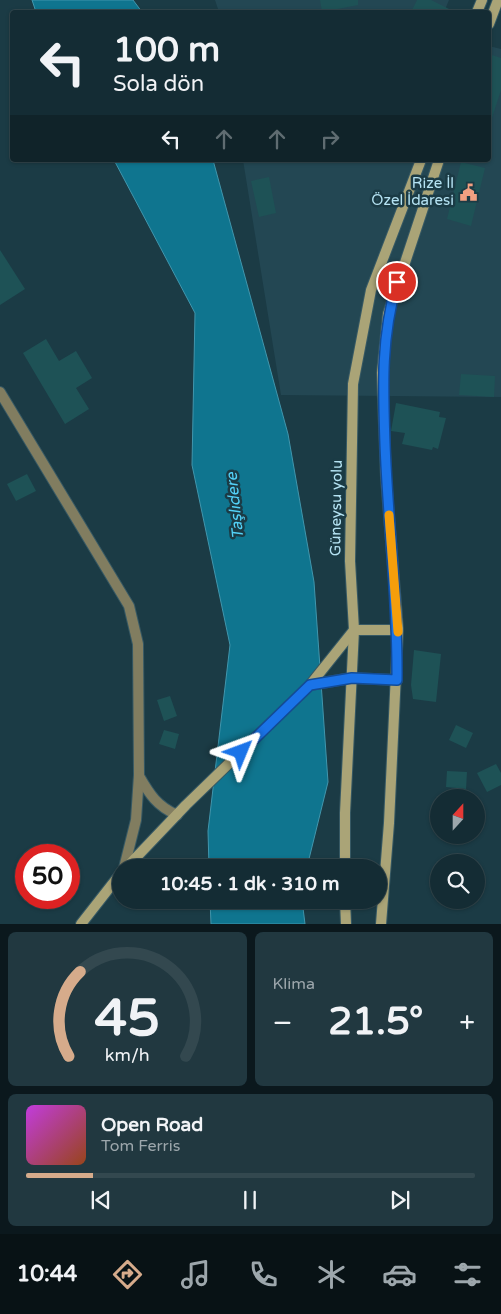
<!DOCTYPE html>
<html lang="tr">
<head>
<meta charset="utf-8">
<style>
	body { margin:0; font-family:"Varela Round",sans-serif; background:#213840; color:#f1f3f6; height:100vh; display:flex; flex-direction:column; font-size:19px; white-space:nowrap }
	* { box-sizing:border-box; margin:0 }
	p { font-size:16px; color:#9da7ac }
	.icon { flex:none; width:28px; height:28px; fill:none; stroke:currentColor; stroke-width:2; stroke-linecap:round; stroke-linejoin:round }
	.map { position:relative; height:924px; overflow:hidden }
	.sheet { display:flex; flex-direction:column; gap:8px; padding:8px; background:#0b181d; flex:1 }
	.sheet>* { flex:none }
	.hud { position:absolute; left:10px; top:10px; width:481px; height:152px; border-radius:5px; box-shadow:0 1px 4px #0004,0 0 0 1px #33484f; background:#142c34; color:#f1f3f6; overflow:hidden }
	.needle { width:32px; rotate:21deg }
	.controls { position:absolute; left:430px; top:789px; display:grid; gap:10px }
	.controls a { display:grid; place-items:center; width:55px; height:55px; border-radius:50%; background:#142c34; box-shadow:0 1px 4px #0004,0 0 0 1px #33484f; font-size:25px }
	.speed { position:absolute; left:15px; top:844px; display:flex; gap:10px; font-size:25px; font-weight:700; text-align:center }
	.speed>* { display:grid; place-content:center; width:65px; height:65px; border-radius:50%; background:#142c34; box-shadow:0 1px 4px #0004,0 0 0 1px #33484f; line-height:1 }
	.speed .limit { border:8px solid #d22; background:#fff; color:#111 }
	.pin { position:absolute; display:grid; place-items:center; width:42px; height:42px; color:#fff; margin:-21px; border:2px solid #fff; border-radius:50%; box-shadow:0 1px 5px #0007 }
	.me { position:absolute; width:55px; margin:-28px; rotate:46deg; stroke-linejoin:round; filter:drop-shadow(0 0 4px #0008) }
	.turn { display:flex; align-items:center; gap:18px; height:105px; padding:0 20px; font-size:22px }
	.turn .icon { width:65px; height:65px; stroke-width:2.5 }
	.turn b { display:block; font-size:35px; line-height:42px }
	.lanes { display:flex; align-items:center; height:48px; padding:0 20px; background:#0003; justify-content:center; gap:25px; direction:ltr }
	.lanes .off { opacity:.35 }
	.big { font-size:38px; font-weight:700; line-height:1.1 }
	.sheet .widget { flex:1; display:flex; flex-direction:column; justify-content:center; gap:8px; min-width:0; padding:0 18px; border-radius:8px; background:#213840 }
	.sheet .dial { align-items:center; gap:0 }
	.dial svg { height:130px; overflow:visible; fill:none; stroke:#33484f; stroke-width:7; stroke-linecap:round; text-anchor:middle }
	.dial text { fill:#f1f3f6; stroke:none }
	.song { display:flex; align-items:center; gap:15px }
	.cover { width:60px; height:60px; border-radius:8px; background:linear-gradient(135deg,hsl(290 70% 55%),hsl(20 70% 35%)) }
	.played { height:5px; border-radius:2px; background:linear-gradient(90deg,#d6ab8b 15%,#33484f 15%) }
	.keys { display:flex; justify-content:space-around; direction:ltr }
	.heat { display:flex; justify-content:space-between; align-items:center; font-size:28px; direction:ltr }
	.sheet .tiles { flex:1; display:grid; gap:8px; grid-template-columns:1fr 1fr }
	.widget:last-child { grid-column:span 2 }
	.trip { position:absolute; left:112px; top:859px; width:275px; height:50px; border-radius:25px; background:#142c34; box-shadow:0 1px 4px #0004,0 0 0 1px #33484f; font-weight:700; line-height:50px; text-align:center }
	.tab-bar { display:flex; height:80px; justify-content:space-around; align-items:center; background:#081215; color:#9da7ac }
	.tab-bar .icon { width:35px; height:35px }
	.tab-bar .active { color:#d6ab8b }
	.tab-bar b { font-size:22px; color:#f1f3f6 }
	.map>svg:first-child { display:block }
	.built { fill:#234753 }
	.water { fill:#0f758f; stroke:#4196ad }
	.building { fill:#1e5256 }
	.lines { fill:none; stroke-linecap:round; stroke-linejoin:round }
	.tertiary-casing { stroke:#375964; stroke-width:12 }
	.secondary-casing { stroke:#375964; stroke-width:12 }
	.tertiary { stroke:#817d60; stroke-width:10 }
	.secondary { stroke:#aaa477; stroke-width:10 }
	.route-casing { stroke:#114b97; stroke-width:12 }
	.route { stroke:#1a73e8; stroke-width:9 }
	.slow { stroke:#f59e0b; stroke-width:9 }
	.labels { text-anchor:middle; stroke-width:5; stroke-linejoin:round; paint-order:stroke }
	.poi-label { font-size:15px; fill:#b5e3f3; stroke:#1b3b45; text-anchor:end }
	.street-label { font-size:15px; fill:#b5e3f3; stroke:#1b3b45 }
	.water-label { font-size:16px; font-style:italic; fill:#53d2f8; stroke:#1b3b45 }
</style>
</head>
<body>
<div class="map">
<svg width="501" height="924" viewBox="0 0 501 924">
	<rect width="100%" height="100%" fill="#1b3b45"/>
	<!-- built -->
	<g class="built">
		<path d="M 215,0 L 449,0 L 444,12 L 219,12 Z"/>
		<path d="M 489,46 L 501,49 L 501,397 L 281,395 L 243,160 L 489,160 Z"/>
	</g>
	<!-- water -->
	<g class="water">
		<path d="M 32,0 L 133,0 L 142,12 L 36,12 Z"/>
		<path d="M 114,160 L 213,160 L 288,434 L 314,582 L 328,782 L 307,867 L 209,867 L 208,831 L 230,645 L 192,465 L 195,313 Z"/>
		<path d="M 210,900 L 302,900 L 305,924 L 211,924 Z"/>
	</g>
	<!-- building -->
	<g class="building">
		<path d="M 320,0 L 358,0 L 358,5 L 322,12 Z"/>
		<path d="M 417,0 L 431,0 L 455,12 L 411,12 Z"/>
		<path d="M 492,55 L 501,58 L 501,90 L 491,121 L 489,120 L 489,64 Z"/>
		<path d="M 461,162 L 485,168 L 471,226 L 447,219 Z"/>
		<path d="M 269,177 L 276,213 L 259,217 L 251,181 Z"/>
		<path d="M 0,250 L 25,289 L 0,305 Z"/>
		<path d="M 46,339 L 59,361 L 76,351 L 92,378 L 76,388 L 89,409 L 65,424 L 23,353 Z"/>
		<path d="M 461,374 L 495,376 L 494,397 L 459,395 Z"/>
		<path d="M 396,403 L 440,412 L 439,417 L 446,418 L 438,449 L 433,447 L 432,450 L 402,444 L 405,433 L 391,431 Z"/>
		<path d="M 27,474 L 36,491 L 16,501 L 7,484 Z"/>
		<path d="M 414,650 L 441,654 L 436,702 L 413,699 L 411,685 Z"/>
		<path d="M 170,696 L 177,716 L 164,721 L 157,700 Z"/>
		<path d="M 456,725 L 473,733 L 466,748 L 449,740 Z"/>
		<path d="M 164,730 L 179,734 L 175,749 L 159,744 Z"/>
		<path d="M 496,764 L 501,773 L 501,785 L 487,792 L 477,773 Z"/>
		<path d="M 447,771 L 467,772 L 466,789 L 446,787 Z"/>
	</g>
	<g class="lines">
		<defs>
			<g id="tertiary">
				<path d="M 0,392 L 129,606 L 138,644 L 139,775 L 136,820 L 124,868"/>
				<path d="M 139,776 C 150,795 157,806 177,815"/>
			</g>
			<g id="secondary">
				<path d="M 477,12 L 482,0"/>
				<path d="M 489,24 L 498,0"/>
				<path d="M 310,685 L 351,678 L 397,680"/>
				<path d="M 126,868 L 186,805 L 310,685 L 354,630 L 398,630"/>
				<path d="M 345,868 L 345,813 L 354,630 L 350,561 L 353,384 L 371,290 L 421,160"/>
				<path d="M 345,900 L 346,924"/>
				<path d="M 81,924 L 121,873"/>
				<path d="M 381,924 L 389,823 L 398,630 L 386,478 L 382,373 L 388,314 L 439,160"/>
			</g>
		</defs>
		<!-- tertiary casing -->
		<use href="#tertiary" class="tertiary-casing"/>
		<!-- secondary casing -->
		<use href="#secondary" class="secondary-casing"/>
		<!-- tertiary -->
		<use href="#tertiary" class="tertiary"/>
		<!-- secondary -->
		<use href="#secondary" class="secondary"/>
	</g>
	<g class="lines">
		<defs>
			<path id="route" d="M 241,752 L 310,685 L 352,678 L 397,680 C 398,601 388,523 385,444 C 383,386 381,338 397,282"/>
		</defs>
		<!-- route casing -->
		<use href="#route" class="route-casing"/>
		<!-- route -->
		<use href="#route" class="route"/>
		<!-- slow -->
		<path class="slow" d="M 389,515 L 398,632"/>
	</g>
	<!-- icons -->
	<defs>
		<symbol id="civic-bare" viewBox="-9 -9 18 18"><path d="M-.6-6.5H3V-4.5H.6V-3L4-1V1h2V6H-6V1h2V-1L-.6-3ZM-1.2 2.5V6h2.4V2.5Z" fill="#f2a081" stroke="#1b3b45" stroke-width="2.5" paint-order="stroke"/></symbol>
	</defs>
	<g fill-rule="evenodd">
		<use href="#civic-bare" x="456" y="180" width="25" height="25"/>
	</g>
	<g class="labels">
		<!-- poi labels -->
		<g class="poi-label">
			<text x="454" y="188">Rize İl<tspan x="454" dy="17">Özel İdaresi</tspan></text>
		</g>
		<!-- street labels -->
		<g class="street-label">
			<text transform="translate(336 508) rotate(-89)" y="5">Güneysu yolu</text>
		</g>
		<!-- water labels -->
		<g class="water-label">
			<text transform="translate(234 506) rotate(-96)" y="6">Taşlıdere</text>
		</g>
	</g>
</svg>
<div class="controls">
<a><svg class="needle" viewBox="-14 -14 28 28"><path d="M0-13l5 13h-10z" fill="#e53935"/><path d="M0 13l5-13h-10z" fill="#9da7ac"/></svg></a>
<a><svg class="icon" aria-label="search" viewBox="0 0 24 24"><circle cx="10" cy="10" r="6"/><path d="M15 15l6 6"/></svg></a>
</div>
<div class="speed"><div class="limit">50</div></div>
<div class="pin" style="left:397px;top:282px;background:#d93025"><svg class="icon" aria-label="arrive" viewBox="0 0 24 24"><path d="M6 21V4h12l-3 4 3 4H6"/></svg></div>
<svg class="me" style="left:241px;top:752px" viewBox="-20 -20 40 40"><path d="M0-17L14 15 0 8-14 15z" fill="#1a73e8" stroke="#fff" stroke-width="4"/></svg>
<div class="trip">10:45 · 1 dk · 310 m</div>
<div class="hud">
<div class="turn"><svg class="icon" aria-label="left" viewBox="0 0 24 24"><path d="M17 20v-9H6M10 6l-5 5 5 5"/></svg><div><b>100 m</b>Sola dön</div></div>
<div class="lanes"><svg class="icon" aria-label="left" viewBox="0 0 24 24"><path d="M17 20v-9H6M10 6l-5 5 5 5"/></svg><svg class="icon off" aria-label="ahead" viewBox="0 0 24 24"><path d="M12 20V5M6 11l6-6 6 6"/></svg><svg class="icon off" aria-label="ahead" viewBox="0 0 24 24"><path d="M12 20V5M6 11l6-6 6 6"/></svg><svg class="icon off" aria-label="right" viewBox="0 0 24 24"><path d="M7 20v-9h11M14 6l5 5-5 5"/></svg></div>
</div>
</div>
<section class="sheet">
<div class="tiles">
<div class="widget dial"><svg viewBox="0 0 100 80">
<path d="M14 69A42 42 0 1 1 86 69"/>
<path d="M14 69A42 42 0 0 1 21 17" stroke="#d6ab8b"/>
<text x="50" y="56" font-size="32" font-weight="700">45</text>
<text x="50" y="72" font-size="11">km/h</text>
</svg></div>
<div class="widget"><p>Klima</p>
<div class="heat"><a>−</a><b class="big">21.5°</b><a>+</a></div>
</div>
<div class="widget">
<div class="song"><i class="cover"></i><div><b>Open Road</b><p>Tom Ferris</p></div></div>
<div class="played"></div>
<div class="keys"><svg class="icon" aria-label="previous" viewBox="0 0 24 24"><path d="M18 5L8 12l10 7zM5 5v14"/></svg><svg class="icon" aria-label="pause" viewBox="0 0 24 24"><path d="M8 5v14M16 5v14"/></svg><svg class="icon" aria-label="next" viewBox="0 0 24 24"><path d="M6 5l10 7-10 7zM19 5v14"/></svg></div>
</div>
</div>
</section>
<nav class="tab-bar">
<b>10:44</b>
<svg class="icon active" aria-label="directions" viewBox="0 0 24 24"><path d="M12 3l9 9-9 9-9-9zM9 14v-3h6M13 9l2 2-2 2"/></svg>
<svg class="icon" aria-label="music" viewBox="0 0 24 24"><path d="M9 18V5l10-2v13"/><circle cx="6" cy="18" r="3"/><circle cx="16" cy="16" r="3"/></svg>
<svg class="icon" aria-label="phone" viewBox="0 0 24 24"><path d="M5 4h4l2 5-3 2q2 4 5 5l2-3 5 2v4C11 20 4 13 5 4z"/></svg>
<svg class="icon" aria-label="climate" viewBox="0 0 24 24"><path d="M12 3v18M4 7l16 10M4 17L20 7"/></svg>
<svg class="icon" aria-label="car" viewBox="0 0 24 24"><path d="M5 17H2v-5l4-1 3-4h7l3 4 3 1v5h-3M9 17h6M6 11h13"/><circle cx="7" cy="17" r="2"/><circle cx="17" cy="17" r="2"/></svg>
<svg class="icon" aria-label="filters" viewBox="0 0 24 24"><path d="M4 7h16M4 17h16"/><circle cx="9" cy="7" r="2"/><circle cx="15" cy="17" r="2"/></svg>
</nav>
</body>
</html>
